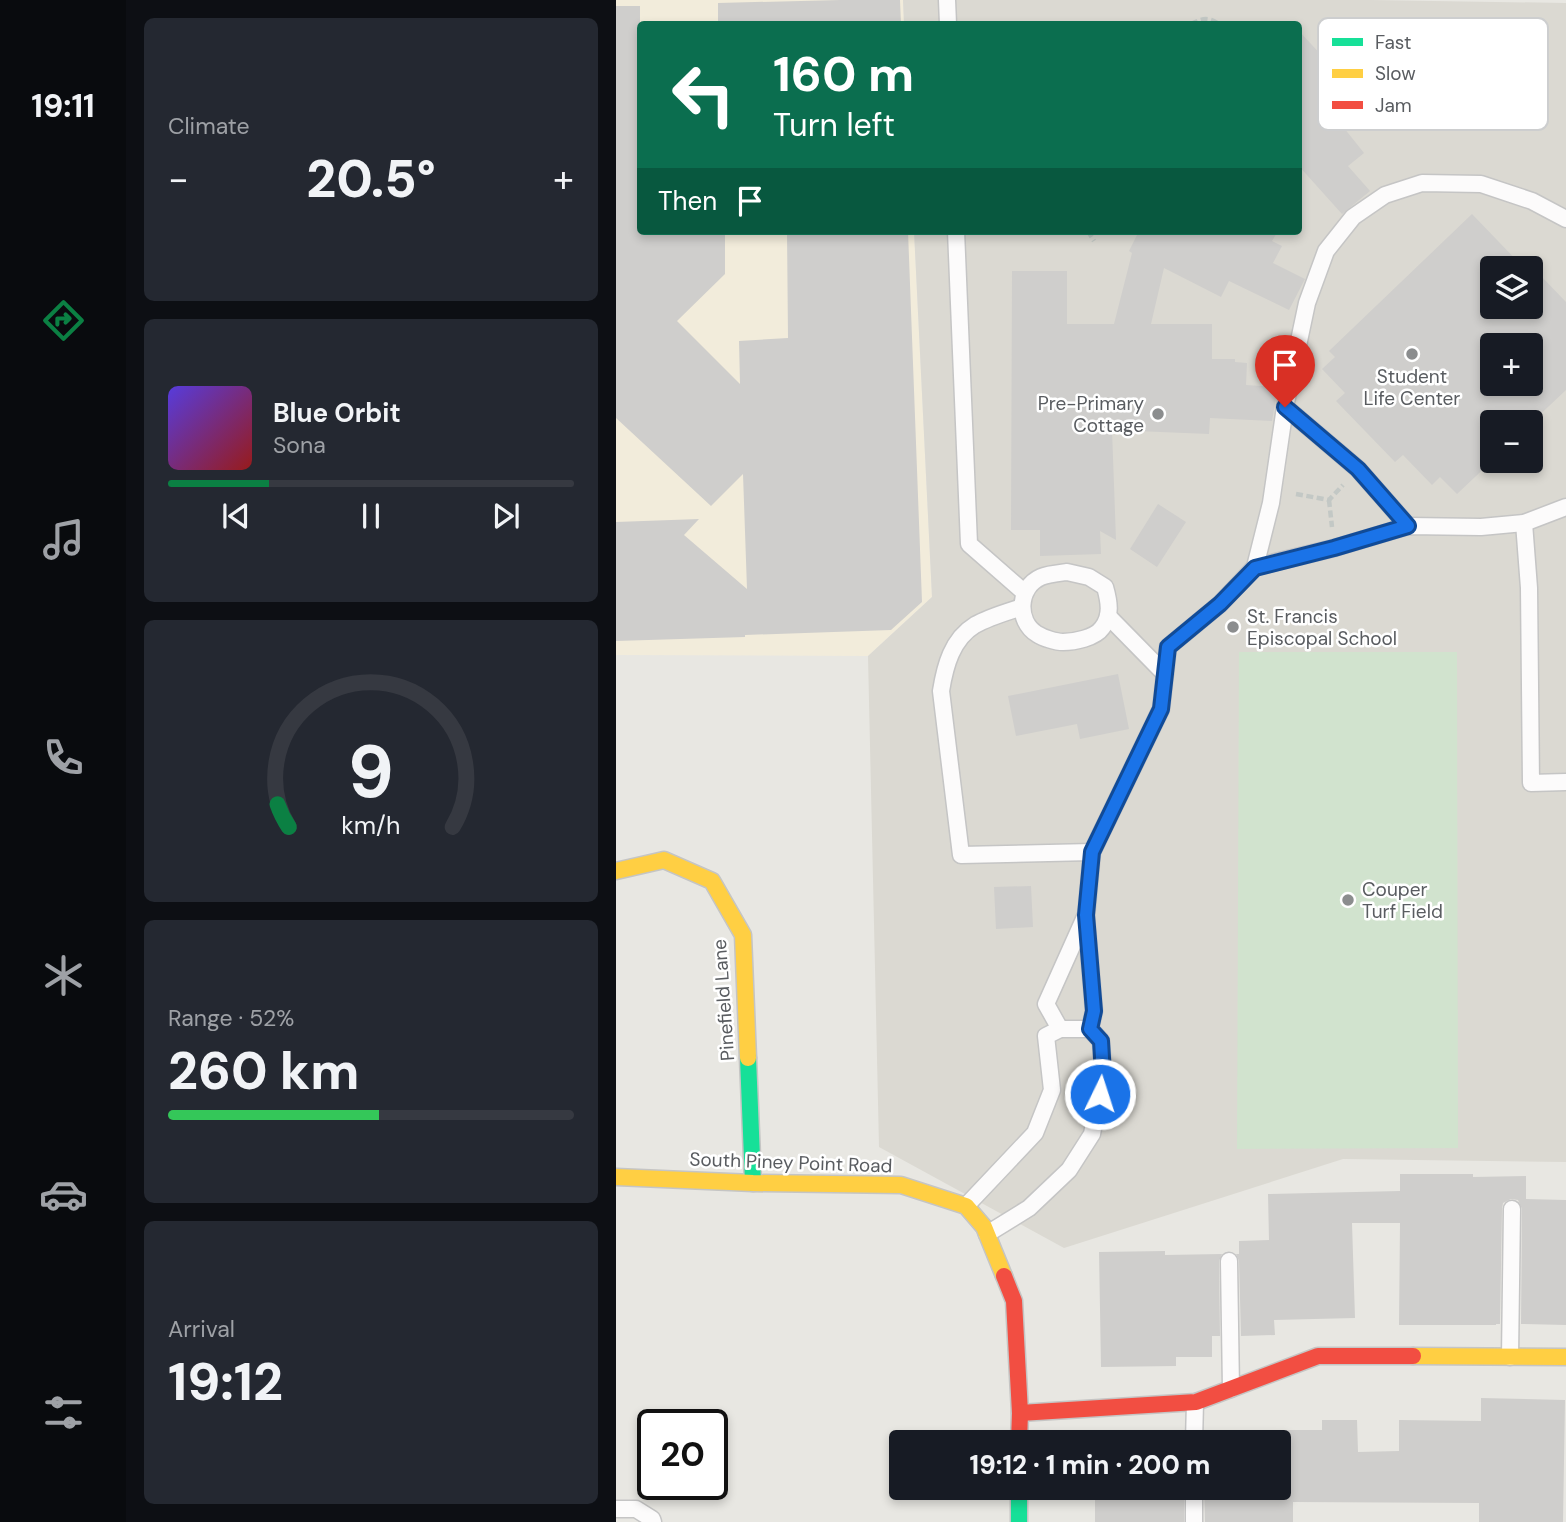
<!DOCTYPE html>
<html lang="en">
<head>
<meta charset="utf-8">
<style>
	body { margin:0; font-family:"DM Sans",sans-serif; background:#242831; color:#f1f3f6; height:100vh; display:flex; flex-direction:column; font-size:26px; white-space:nowrap }
	* { box-sizing:border-box; margin:0 }
	p { font-size:23px; color:#9ea1a6 }
	.icon { flex:none; width:38px; height:38px; fill:none; stroke:currentColor; stroke-width:2; stroke-linecap:round; stroke-linejoin:round }
	.map { position:relative; flex:1; overflow:hidden }
	.panel { display:flex; flex-direction:column; gap:18px; padding:18px; background:#0d0f14; width:490px }
	.panel>* { flex:none }
	.guide { position:absolute; left:21px; top:21px; width:665px; height:214px; border-radius:7px; box-shadow:0 4px 10px #0003; background:#0b6e4f; color:#fff; overflow:hidden }
	.tools { position:absolute; left:864px; top:256px; display:grid; gap:14px }
	.tools a { display:grid; place-items:center; width:63px; height:63px; border-radius:7px; background:#171b24; box-shadow:0 4px 10px #0003; font-size:35px }
	.speed { position:absolute; left:21px; top:1409px; display:flex; gap:14px; font-size:35px; font-weight:700; text-align:center }
	.speed>* { display:grid; place-content:center; width:91px; height:91px; border-radius:50%; background:#171b24; box-shadow:0 4px 10px #0003; line-height:1 }
	.speed .limit { border:4px solid #111; border-radius:10px; background:#fff; color:#111 }
	.pin { position:absolute; display:grid; place-items:center; width:60px; height:60px; color:#fff; margin:-72px -30px; border-radius:50% 50% 50% 0; rotate:-45deg; box-shadow:0 0 7px #0007 }
	.pin .icon { rotate:45deg }
	.me { position:absolute; width:77px; margin:-38px; rotate:4deg; stroke-linejoin:round; filter:drop-shadow(0 0 5px #0008) }
	.turn { display:flex; align-items:center; gap:24px; height:147px; padding:0 21px; font-size:32px }
	.turn .icon { width:91px; height:91px; stroke-width:2.5 }
	.turn b { display:block; font-size:49px; line-height:60px }
	.then { display:flex; align-items:center; height:66px; padding:0 21px; background:#0003; gap:14px; font-size:26px }
	.big { font-size:52px; font-weight:800; line-height:1.1 }
	.panel .card { flex:1; display:flex; flex-direction:column; justify-content:center; gap:10px; min-width:0; padding:0 24px; border-radius:10px; background:#242831 }
	.panel .dial { align-items:center; gap:0 }
	.dial svg { height:182px; overflow:visible; fill:none; stroke:#363941; stroke-width:7; stroke-linecap:round; text-anchor:middle }
	.dial text { fill:#f1f3f6; stroke:none }
	.song { display:flex; align-items:center; gap:21px }
	.cover { width:84px; height:84px; border-radius:10px; background:linear-gradient(135deg,hsl(250 70% 55%),hsl(0 70% 35%)) }
	.played { height:7px; border-radius:4px; background:linear-gradient(90deg,#0b8043 25%,#363941 25%) }
	.keys { display:flex; justify-content:space-around; direction:ltr }
	.heat { display:flex; justify-content:space-between; align-items:center; font-size:38px; direction:ltr }
	.charge { height:10px; border-radius:5px; background:linear-gradient(90deg,#34c759 52%,#363941 0) }
	.trip { position:absolute; left:273px; top:1430px; width:402px; height:70px; border-radius:7px; background:#171b24; box-shadow:0 4px 10px #0003; font-weight:800; line-height:70px; text-align:center }
	main { display:flex; flex:1; min-height:0 }
	.tabs { display:flex; flex-direction:column; width:126px; justify-content:space-around; align-items:center; background:#090b0e; color:#9ea1a6 }
	.tabs .icon { width:49px; height:49px }
	.tabs .current { color:#0b8043 }
	.tabs b { font-size:32px; color:#f1f3f6 }
	.map>svg:first-child { display:block }
	.commercial { fill:#f2ecdb }
	.education { fill:#dbd9d2; fill-rule:evenodd }
	.green { fill:#d1e3ce }
	.building { fill:#cfcecc; fill-rule:evenodd }
	.lines { fill:none; stroke-linecap:round; stroke-linejoin:round }
	.lane-casing { stroke:#c5c5c5; stroke-width:19 }
	.fast-casing { stroke:#c5c5c4; stroke-width:19 }
	.slow-casing { stroke:#c5c5c4; stroke-width:19 }
	.jam-casing { stroke:#c5c5c4; stroke-width:19 }
	.path { stroke:#c3c8c5; stroke-width:4.5; stroke-dasharray:7 3.5; stroke-linecap:butt }
	.lane { stroke:#fcfbfb; stroke-width:16 }
	.fast { stroke:#16e098; stroke-width:16 }
	.slow { stroke:#ffcf43; stroke-width:16 }
	.jam { stroke:#f24e42; stroke-width:16 }
	.route-casing { stroke:#114b97; stroke-width:18 }
	.route { stroke:#1a73e8; stroke-width:12 }
	.poi-dot { fill:#8b8d8e; stroke:#fff; stroke-width:2.5 }
	.labels { text-anchor:middle; stroke-width:5; stroke-linejoin:round; paint-order:stroke }
	.poi-label { font-size:19px; fill:#595c60; stroke:#fff; text-anchor:start }
	.street-label { font-size:19px; fill:#595c60; stroke:#fff }
	.key { fill:#fff; stroke:#cdcecf; stroke-width:2 }
	.key-label { font-size:19px; fill:#595c60 }
</style>
</head>
<body>
<main>
<nav class="tabs">
<b>19:11</b>
<svg class="icon current" aria-label="directions" viewBox="0 0 24 24"><path d="M12 3l9 9-9 9-9-9zM9 14v-3h6M13 9l2 2-2 2"/></svg>
<svg class="icon" aria-label="music" viewBox="0 0 24 24"><path d="M9 18V5l10-2v13"/><circle cx="6" cy="18" r="3"/><circle cx="16" cy="16" r="3"/></svg>
<svg class="icon" aria-label="phone" viewBox="0 0 24 24"><path d="M5 4h4l2 5-3 2q2 4 5 5l2-3 5 2v4C11 20 4 13 5 4z"/></svg>
<svg class="icon" aria-label="climate" viewBox="0 0 24 24"><path d="M12 3v18M4 7l16 10M4 17L20 7"/></svg>
<svg class="icon" aria-label="car" viewBox="0 0 24 24"><path d="M5 17H2v-5l4-1 3-4h7l3 4 3 1v5h-3M9 17h6M6 11h13"/><circle cx="7" cy="17" r="2"/><circle cx="17" cy="17" r="2"/></svg>
<svg class="icon" aria-label="filters" viewBox="0 0 24 24"><path d="M4 7h16M4 17h16"/><circle cx="9" cy="7" r="2"/><circle cx="15" cy="17" r="2"/></svg>
</nav>
<section class="panel">
<div class="card"><p>Climate</p>
<div class="heat"><a>−</a><b class="big">20.5°</b><a>+</a></div>
</div>
<div class="card">
<div class="song"><i class="cover"></i><div><b>Blue Orbit</b><p>Sona</p></div></div>
<div class="played"></div>
<div class="keys"><svg class="icon" aria-label="previous" viewBox="0 0 24 24"><path d="M18 5L8 12l10 7zM5 5v14"/></svg><svg class="icon" aria-label="pause" viewBox="0 0 24 24"><path d="M8 5v14M16 5v14"/></svg><svg class="icon" aria-label="next" viewBox="0 0 24 24"><path d="M6 5l10 7-10 7zM19 5v14"/></svg></div>
</div>
<div class="card dial"><svg viewBox="0 0 100 80">
<path d="M14 69A42 42 0 1 1 86 69"/>
<path d="M14 69A42 42 0 0 1 9 59" stroke="#0b8043"/>
<text x="50" y="56" font-size="32" font-weight="700">9</text>
<text x="50" y="72" font-size="11">km/h</text>
</svg></div>
<div class="card"><p>Range · 52%</p><b class="big">260 km</b><div class="charge"></div></div>
<div class="card"><p>Arrival</p><b class="big">19:12</b></div>
</section>
<div class="map">
<svg width="950" height="1522" viewBox="0 0 950 1522">
	<rect width="100%" height="100%" fill="#e8e7e2"/>
	<!-- commercial -->
	<path class="commercial" d="M 0,0 L 287,0 L 288,24 L 24,24 L 24,231 L 298,231 L 316,597 L 252,656 L 0,655 Z"/>
	<!-- education -->
	<path class="education" d="M 287,0 L 755,0 L 950,3 L 950,1162 L 727,1159 L 448,1248 L 263,1147 L 252,656 L 316,597 L 298,231 L 682,231 L 682,24 L 288,24 ZM 877,268 L 915,268 L 915,306 L 877,306 ZM 877,345 L 915,345 L 915,383 L 877,383 ZM 877,422 L 915,422 L 915,460 L 877,460 Z"/>
	<!-- green -->
	<path class="green" d="M 623,652 L 841,652 L 842,1148 L 621,1149 Z"/>
	<!-- building -->
	<g class="building">
		<path d="M 224,0 L 284,0 L 285,24 L 102,24 L 102,3 Z"/>
		<path d="M 0,6 L 24,6 L 24,231 L 109,231 L 109,274 L 61,321 L 124,384 L 123,341 L 172,338 L 171,231 L 292,231 L 306,602 L 275,630 L 129,635 L 129,637 L 0,641 L 0,522 L 83,519 L 68,535 L 131,589 L 127,474 L 95,506 L 0,418 Z"/>
		<path d="M 682,30 L 748,101 L 724,123 L 748,153 L 732,166 L 754,191 L 726,214 L 682,165 Z"/>
		<path d="M 856,214 L 908,268 L 877,268 L 877,306 L 915,306 L 915,275 L 920,280 L 924,275 L 950,302 L 950,390 L 915,423 L 915,422 L 877,422 L 877,460 L 841,494 L 824,477 L 816,485 L 787,455 L 779,462 L 720,401 L 729,393 L 706,369 L 719,357 L 713,351 ZM 877,345 L 915,345 L 915,383 L 877,383 Z"/>
		<path d="M 523,231 L 662,231 L 656,241 L 666,246 L 657,263 L 689,279 L 673,310 L 613,281 L 605,297 L 548,268 L 535,324 L 596,324 L 596,359 L 619,359 L 619,362 L 631,363 L 630,385 L 662,387 L 656,421 L 594,418 L 593,434 L 496,430 L 500,540 L 484,531 L 485,554 L 424,556 L 424,530 L 395,530 L 396,271 L 451,271 L 451,324 L 498,324 L 516,253 L 513,251 Z"/>
		<path d="M 542,504 L 570,522 L 541,567 L 514,549 Z"/>
		<path d="M 502,674 L 513,729 L 464,739 L 461,724 L 400,736 L 392,696 Z"/>
		<path d="M 415,886 L 417,927 L 380,929 L 378,887 Z"/>
		<path d="M 784,1174 L 857,1174 L 857,1177 L 910,1176 L 910,1199 L 950,1200 L 950,1325 L 905,1324 L 906,1209 L 902,1200 L 895,1199 L 887,1203 L 886,1209 L 884,1324 L 880,1324 L 880,1325 L 783,1325 L 784,1223 L 736,1223 L 739,1318 L 658,1320 L 659,1335 L 625,1336 L 623,1261 L 620,1254 L 623,1254 L 623,1241 L 653,1240 L 652,1194 L 784,1191 Z"/>
		<path d="M 549,1251 L 549,1255 L 606,1254 L 603,1261 L 604,1336 L 596,1336 L 596,1357 L 560,1357 L 560,1366 L 485,1367 L 483,1252 Z"/>
		<path d="M 865,1398 L 949,1400 L 947,1522 L 863,1522 L 863,1503 L 677,1502 L 677,1522 L 589,1522 L 588,1488 L 663,1488 L 663,1430 L 706,1430 L 706,1420 L 741,1420 L 742,1452 L 783,1451 L 783,1420 L 865,1421 Z"/>
		<rect x="479" y="1488" width="89" height="34"/>
	</g>
	<g class="lines">
		<defs>
			<g id="lane">
				<path d="M 331,0 L 332,24"/>
				<path d="M 340,231 L 353,544 L 408,592"/>
				<path d="M 669,407 L 742,469 L 792,526"/>
				<path d="M 908,523 L 913,588 L 915,783 L 950,782"/>
				<path d="M 639,567 L 655,503 L 669,407 L 691,303 L 710,251 L 737,217 L 769,195 L 806,183 L 865,184 L 916,201 L 950,219"/>
				<path d="M 451,572 L 473,577 L 489,587 C 493,601 496,616 486,628 C 479,638 458,642 447,642 C 440,642 427,638 421,634 C 400,621 402,587 425,577 C 432,574 443,573 451,572 Z"/>
				<path d="M 406,607 C 391,612 373,617 359,625 C 336,639 329,666 325,691 L 345,855 L 476,852"/>
				<path d="M 492,616 L 549,674"/>
				<path d="M 444,1029 L 430,1004 L 469,917"/>
				<path d="M 474,1029 L 478,1011 L 470,917 L 476,852 L 545,709 L 552,647 L 604,604 L 639,567 L 718,548 L 792,526 L 865,527 L 908,523 L 950,507"/>
				<path d="M 350,1206 L 419,1133 L 436,1090 L 430,1036 L 444,1029 L 474,1029 L 485,1041 L 487,1074 L 476,1134 L 453,1170 L 413,1208 L 371,1234"/>
				<path d="M 613,1261 L 615,1389"/>
				<path d="M 894,1357 L 896,1209"/>
				<path d="M 578,1442 L 579,1402"/>
				<path d="M 0,1509 L 20,1509 L 36,1519 L 37,1522"/>
				<path d="M 578,1522 L 578,1488"/>
			</g>
			<g id="fast">
				<path d="M 132,1058 L 137,1183"/>
				<path d="M 403,1488 L 403,1522"/>
			</g>
			<g id="slow">
				<path d="M 0,871 L 48,860 L 96,881 L 127,935 L 132,1058"/>
				<path d="M 0,1177 L 137,1183 L 285,1185 L 350,1206 L 368,1227 L 388,1276"/>
				<path d="M 797,1356 L 950,1357"/>
			</g>
			<g id="jam">
				<path d="M 388,1276 L 398,1301 L 404,1413 L 403,1442"/>
				<path d="M 404,1413 L 580,1402 L 702,1356 L 797,1356"/>
			</g>
		</defs>
		<!-- lane casing -->
		<use href="#lane" class="lane-casing"/>
		<!-- fast casing -->
		<use href="#fast" class="fast-casing"/>
		<!-- slow casing -->
		<use href="#slow" class="slow-casing"/>
		<!-- jam casing -->
		<use href="#jam" class="jam-casing"/>
		<!-- path -->
		<g class="path">
			<path d="M 575,24 C 587,18 592,17 603,24"/>
			<path d="M 472,231 L 478,241"/>
			<path d="M 680,494 L 713,500 L 727,485"/>
			<path d="M 713,500 L 716,527"/>
		</g>
		<!-- lane -->
		<use href="#lane" class="lane"/>
		<!-- fast -->
		<use href="#fast" class="fast"/>
		<!-- slow -->
		<use href="#slow" class="slow"/>
		<!-- jam -->
		<use href="#jam" class="jam"/>
	</g>
	<g class="lines">
		<defs>
			<path id="route" d="M 484,1094 L 487,1074 L 485,1041 L 474,1029 L 478,1011 L 470,915 L 476,852 L 545,709 L 552,647 L 604,604 L 639,568 L 718,548 L 792,526 L 742,469 L 669,407"/>
		</defs>
		<!-- route casing -->
		<use href="#route" class="route-casing"/>
		<!-- route -->
		<use href="#route" class="route"/>
	</g>
	<!-- markers -->
	<g class="poi-dot">
		<circle cx="796" cy="354" r="7"/>
		<circle cx="542" cy="414" r="7"/>
		<circle cx="617" cy="627" r="7"/>
		<circle cx="732" cy="900" r="7"/>
	</g>
	<g class="labels">
		<!-- poi labels -->
		<g class="poi-label">
			<text x="796" y="383" text-anchor="middle">Student<tspan x="796" dy="22">Life Center</tspan></text>
			<text x="528" y="410" text-anchor="end">Pre-Primary<tspan x="528" dy="22">Cottage</tspan></text>
			<text x="631" y="623">St. Francis<tspan x="631" dy="22">Episcopal School</tspan></text>
			<text x="746" y="896">Couper<tspan x="746" dy="22">Turf Field</tspan></text>
		</g>
		<!-- street labels -->
		<g class="street-label">
			<text transform="translate(107 1000) rotate(-94)" y="7">Pinefield Lane</text>
			<text transform="translate(175 1162) rotate(2)" y="7">South Piney Point Road</text>
		</g>
	</g>
	<!-- legend -->
	<rect x="702" y="18" width="230" height="112" rx="10" class="key"/>
	<rect x="716" y="38" width="31" height="8" fill="#16e098"/>
	<rect x="716" y="69" width="31" height="9" fill="#ffcf43"/>
	<rect x="716" y="101" width="31" height="8" fill="#f24e42"/>
	<g class="key-label">
		<text x="759" y="49">Fast</text>
		<text x="759" y="80">Slow</text>
		<text x="759" y="112">Jam</text>
	</g>
</svg>
<div class="tools">
<a><svg class="icon" aria-label="layers" viewBox="0 0 24 24"><path d="M12 4l9 5-9 5-9-5zM3 14l9 5 9-5"/></svg></a>
<a>+</a>
<a>−</a>
</div>
<div class="speed"><div class="limit">20</div></div>
<div class="pin" style="left:669px;top:407px;background:#d93025"><svg class="icon" aria-label="arrive" viewBox="0 0 24 24"><path d="M6 21V4h12l-3 4 3 4H6"/></svg></div>
<svg class="me" style="left:484px;top:1094px" viewBox="-20 -20 40 40"><circle r="17" fill="#1a73e8" stroke="#fff" stroke-width="3"/><path d="M0-11L8 9 0 5-8 9z" fill="#fff"/></svg>
<div class="trip">19:12 · 1 min · 200 m</div>
<div class="guide">
<div class="turn"><svg class="icon" aria-label="left" viewBox="0 0 24 24"><path d="M17 20v-9H6M10 6l-5 5 5 5"/></svg><div><b>160 m</b>Turn left</div></div>
<div class="then">Then<svg class="icon" aria-label="arrive" viewBox="0 0 24 24"><path d="M6 21V4h12l-3 4 3 4H6"/></svg></div>
</div>
</div>
</main>
</body>
</html>
